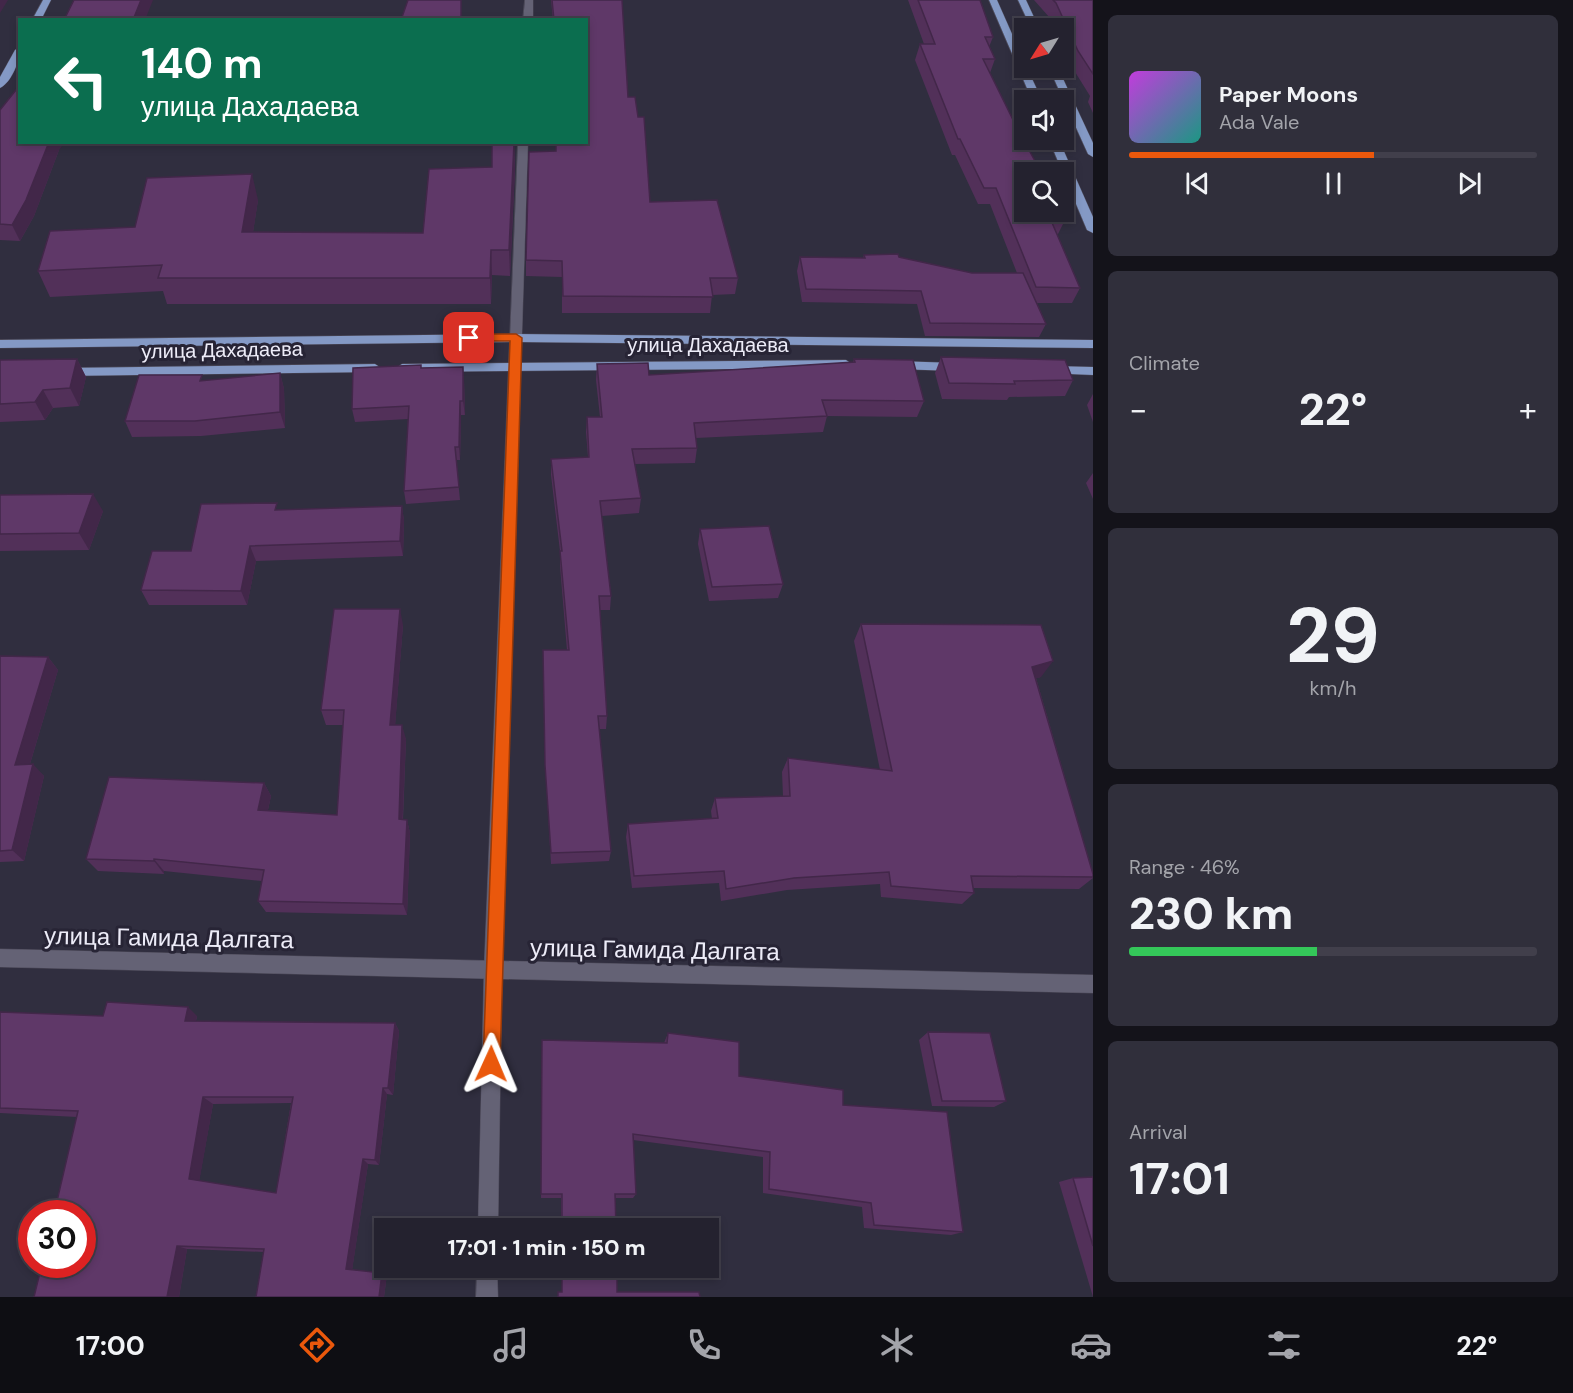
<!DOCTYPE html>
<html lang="en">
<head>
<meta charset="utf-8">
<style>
	body { margin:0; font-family:"DM Sans",sans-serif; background:#302f3b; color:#f1f3f6; height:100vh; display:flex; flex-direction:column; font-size:22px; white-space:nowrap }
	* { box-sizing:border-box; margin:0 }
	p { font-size:20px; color:#a3a4aa }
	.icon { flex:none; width:33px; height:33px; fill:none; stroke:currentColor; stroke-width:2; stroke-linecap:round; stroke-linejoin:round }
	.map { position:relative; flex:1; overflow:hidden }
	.drawer { display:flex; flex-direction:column; gap:15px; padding:15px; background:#14131a; width:480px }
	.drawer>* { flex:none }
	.guide { position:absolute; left:18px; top:18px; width:570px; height:126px; border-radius:0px; box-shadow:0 3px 9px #0003,0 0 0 2px #413f4b; background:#0b6e4f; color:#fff; overflow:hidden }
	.needle { width:39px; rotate:233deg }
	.buttons { position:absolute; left:1014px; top:18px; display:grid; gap:12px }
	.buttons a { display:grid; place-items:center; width:60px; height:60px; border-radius:0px; background:#24222f; box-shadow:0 3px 9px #0003,0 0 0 2px #413f4b; font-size:30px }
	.speed { position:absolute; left:18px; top:1200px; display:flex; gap:12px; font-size:30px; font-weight:700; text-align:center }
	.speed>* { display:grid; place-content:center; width:78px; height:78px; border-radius:50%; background:#24222f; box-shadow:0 3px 9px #0003,0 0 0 2px #413f4b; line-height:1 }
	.speed .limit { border:9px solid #d22; background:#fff; color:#111 }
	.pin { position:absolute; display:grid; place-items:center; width:51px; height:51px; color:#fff; margin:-26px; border-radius:12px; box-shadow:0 3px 9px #0006 }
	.me { position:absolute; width:66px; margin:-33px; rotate:1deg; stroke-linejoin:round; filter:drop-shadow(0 0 4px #0008) }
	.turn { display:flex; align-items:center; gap:21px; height:126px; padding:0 24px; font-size:27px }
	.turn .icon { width:78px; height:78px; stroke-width:2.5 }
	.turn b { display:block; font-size:42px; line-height:51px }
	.big { font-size:45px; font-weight:800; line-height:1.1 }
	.drawer .widget { flex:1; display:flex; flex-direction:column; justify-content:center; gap:9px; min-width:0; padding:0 21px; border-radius:9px; background:#302f3b }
	.drawer .dial { align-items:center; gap:0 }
	.dial b { font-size:78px; line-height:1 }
	.song { display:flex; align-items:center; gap:18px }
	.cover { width:72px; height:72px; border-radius:9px; background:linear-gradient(135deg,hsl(290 70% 55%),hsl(170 70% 35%)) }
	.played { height:6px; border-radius:3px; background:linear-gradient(90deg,#ea580c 60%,#413f4b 60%) }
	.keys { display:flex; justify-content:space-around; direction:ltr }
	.heat { display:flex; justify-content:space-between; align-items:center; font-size:33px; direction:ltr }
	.charge { height:9px; border-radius:4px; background:linear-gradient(90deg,#34c759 46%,#413f4b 0) }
	.trip { position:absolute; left:374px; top:1218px; width:345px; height:60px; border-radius:0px; background:#24222f; box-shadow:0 3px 9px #0003,0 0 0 2px #413f4b; font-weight:800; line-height:60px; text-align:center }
	.menu { display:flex; height:96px; justify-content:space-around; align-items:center; background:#0e0e13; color:#a3a4aa }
	.menu .icon { width:42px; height:42px }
	.menu .current { color:#ea580c }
	.menu b { font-size:27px; color:#f1f3f6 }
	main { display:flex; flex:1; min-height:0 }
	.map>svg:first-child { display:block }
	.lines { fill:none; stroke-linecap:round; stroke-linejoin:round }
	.minor-casing { stroke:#4c4958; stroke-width:1 }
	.tertiary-casing { stroke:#4c4958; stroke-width:1 }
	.primary-casing { stroke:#4c4958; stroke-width:1 }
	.minor { fill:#646275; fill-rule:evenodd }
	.tertiary { fill:#646275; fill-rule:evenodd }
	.primary { fill:#8499c5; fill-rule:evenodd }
	.wall { fill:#523059; fill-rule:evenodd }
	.shaded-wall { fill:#422749 }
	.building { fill:#5f3868; stroke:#422749; stroke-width:1.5; fill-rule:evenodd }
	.route { fill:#ea580c; stroke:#983908; stroke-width:1.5 }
	.labels { text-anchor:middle; stroke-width:6; stroke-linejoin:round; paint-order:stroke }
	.street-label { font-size:20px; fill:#edecf8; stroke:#272435 }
	.near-street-label { font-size:24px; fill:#edecf8; stroke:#272435 }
</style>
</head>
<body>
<main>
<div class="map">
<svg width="1093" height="1297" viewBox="0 0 1093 1297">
	<rect width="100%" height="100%" fill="#302e3f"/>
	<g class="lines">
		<defs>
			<g id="minor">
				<path d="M 525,0 L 533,0 L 533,20 L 523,20 Z"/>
				<path d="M 518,142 L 528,142 L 502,970 L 498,1228 L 478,1228 L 484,970 Z"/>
				<path d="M 477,1268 L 497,1268 L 498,1297 L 476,1297 Z"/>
			</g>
			<path id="tertiary" d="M 0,949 L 1093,975 L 1093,993 L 0,967 Z"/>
			<g id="primary">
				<path d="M 43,0 L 51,0 L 41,20 L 32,20 Z"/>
				<path d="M 989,0 L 997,0 L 1024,61 L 1024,68 L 1027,68 L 1042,100 L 1032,100 Z"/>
				<path d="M 1018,0 L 1026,0 L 1039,28 L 1031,28 Z"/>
				<path d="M 20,47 C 20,60 12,82 0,88 L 0,77 L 15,50 Z"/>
				<path d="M 1049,68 L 1058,68 L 1093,143 L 1093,157 L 1088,154 Z"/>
				<path d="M 1049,140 L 1059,140 L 1093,217 L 1093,233 L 1087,230 Z"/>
				<path d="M 516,334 L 1093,340 L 1093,348 L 516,342 L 0,348 L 0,340 Z"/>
				<path d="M 846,360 L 852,364 L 846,368 L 402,372 L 396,368 L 402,364 Z"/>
				<path d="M 894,361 L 957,363 L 963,367 L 957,371 L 894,369 L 888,365 Z"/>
				<path d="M 375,364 L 381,368 L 375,372 L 63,376 L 57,372 L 63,368 Z"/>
				<path d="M 1050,366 L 1093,367 L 1093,375 L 1046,373 L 1046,367 Z"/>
			</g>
		</defs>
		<!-- minor casing -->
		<use href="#minor" class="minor-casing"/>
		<!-- tertiary casing -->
		<use href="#tertiary" class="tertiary-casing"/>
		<!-- primary casing -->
		<use href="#primary" class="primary-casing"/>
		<!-- minor -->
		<use href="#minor" class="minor"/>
		<!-- tertiary -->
		<use href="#tertiary" class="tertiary"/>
		<!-- primary -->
		<use href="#primary" class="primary"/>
	</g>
	<!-- wall -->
	<g class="wall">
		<path d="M 551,0 L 622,0 L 628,97 L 650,202 L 738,278 L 735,294 L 712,295 L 710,313 L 562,313 L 562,277 L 526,276 L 526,260 L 556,151 L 586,20 L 553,20 Z"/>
		<path d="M 908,0 L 980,0 L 993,37 L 989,47 L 995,59 L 990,73 L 1018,130 L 1066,218 L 1058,234 L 1057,234 L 1080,288 L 1072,303 L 1037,303 L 1046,324 L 1039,337 L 925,336 L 917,304 L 802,302 L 797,271 L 800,257 L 863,258 L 864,255 L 899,257 L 972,273 L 1017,273 L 990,204 L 978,204 L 955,155 L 952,155 L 915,60 L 920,44 L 924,44 Z"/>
		<path d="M 1034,0 L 1093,0 L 1093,113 L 1088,102 L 1090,96 L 1072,67 L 1064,48 L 1064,28 L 1055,28 L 1050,18 Z"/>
		<path d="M 0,110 L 59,150 L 34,216 L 20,241 L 0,240 Z"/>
		<path d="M 514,143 L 515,169 L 510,276 L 492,275 L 491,304 L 167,304 L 163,291 L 50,297 L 38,271 L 135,227 L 258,200 L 253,232 L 423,233 L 492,167 Z"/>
		<path d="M 941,357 L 1073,380 L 1065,396 L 1009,397 L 1007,400 L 942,399 L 935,373 Z"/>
		<path d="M 77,359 L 86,377 L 79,406 L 53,408 L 45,420 L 0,422 L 0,360 Z"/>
		<path d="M 854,359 L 924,401 L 917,417 L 827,416 L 823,432 L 696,438 L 697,448 L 695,463 L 635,464 L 641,498 L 639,513 L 602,516 L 611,596 L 610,610 L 600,610 L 607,716 L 606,729 L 599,729 L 611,851 L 609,861 L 551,864 L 546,777 L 543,650 L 567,650 L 560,566 L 560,551 L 551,475 L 551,459 L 588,457 L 586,432 L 587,417 L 600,417 L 596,380 L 597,364 L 649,375 L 853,362 Z"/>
		<path d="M 421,368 L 464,380 L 465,415 L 461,415 L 460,460 L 456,460 L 460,500 L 406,504 L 404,491 L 408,419 L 355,422 L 352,409 Z"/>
		<path d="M 280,373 L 284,389 L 285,428 L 201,436 L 132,437 L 125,421 L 204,381 Z"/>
		<path d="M 1093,394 L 1093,422 L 1087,405 Z"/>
		<path d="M 1093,473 L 1093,499 L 1086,483 Z"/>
		<path d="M 0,495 L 103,511 L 89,550 L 0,551 Z"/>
		<path d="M 402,506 L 404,521 L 403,556 L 256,561 L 247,605 L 149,605 L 141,590 L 191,551 L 279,510 Z"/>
		<path d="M 700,529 L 783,584 L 778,598 L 709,601 L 698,544 Z"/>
		<path d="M 861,624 L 1041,677 L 1036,678 L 1093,874 L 1093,878 L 1079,889 L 973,888 L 974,893 L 962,904 L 881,897 L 880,884 L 787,890 L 721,901 L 719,883 L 632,888 L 626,837 L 628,824 L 712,819 L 711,811 L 715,798 L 783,796 L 782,772 L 788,758 L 880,770 L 854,641 Z"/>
		<path d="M 403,625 L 395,725 L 406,739 L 403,820 L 407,820 L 410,833 L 407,915 L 266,912 L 258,901 L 262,881 L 164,871 L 164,874 L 98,871 L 86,859 L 264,783 L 271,796 L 268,810 L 337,815 L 343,725 L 326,725 L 321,710 Z"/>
		<path d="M 0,656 L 48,657 L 58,670 L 30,764 L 44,776 L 24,861 L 0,862 Z"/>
		<path d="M 0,1012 L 103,1016 L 197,1016 L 196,1021 L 395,1023 L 399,1031 L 393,1095 L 387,1094 L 379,1165 L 368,1164 L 352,1270 L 387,1274 L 384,1297 L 264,1252 L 187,1249 L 179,1297 L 77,1117 L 0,1113 ZM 291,1103 L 276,1193 L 199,1181 L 213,1104 Z"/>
		<path d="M 928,1032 L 1006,1101 L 994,1107 L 932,1106 L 919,1040 Z"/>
		<path d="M 668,1033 L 739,1076 L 843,1105 L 963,1232 L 951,1235 L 864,1228 L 862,1207 L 763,1193 L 763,1157 L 633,1140 L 636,1194 L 633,1198 L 615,1198 L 616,1228 L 561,1228 L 561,1198 L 541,1198 L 542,1040 L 664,1043 Z"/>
		<path d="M 1093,1177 L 1093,1297 L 1059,1182 L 1073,1178 Z"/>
	</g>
	<!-- shaded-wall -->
	<g class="shaded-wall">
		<path d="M 0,0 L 8,0 L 0,13 Z"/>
		<path d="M 141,0 L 153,0 L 145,20 L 133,20 Z"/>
		<path d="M 49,142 L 65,142 L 59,150 L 34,216 L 20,241 L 12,225 Z"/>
		<path d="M 514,143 L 515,169 L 510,276 L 509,250 Z"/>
		<path d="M 252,174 L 258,200 L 249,258 L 242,232 Z"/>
		<path d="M 491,250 L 492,275 L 491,304 L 490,278 Z"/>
		<path d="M 77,359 L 86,377 L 79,406 L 70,388 Z"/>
		<path d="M 463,367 L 464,380 L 465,415 L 463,401 Z"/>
		<path d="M 280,373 L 284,389 L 285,428 L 280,412 Z"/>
		<path d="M 43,390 L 53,408 L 45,420 L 35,402 Z"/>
		<path d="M 460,401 L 461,415 L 460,460 L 459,447 Z"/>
		<path d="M 93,494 L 103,511 L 89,550 L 79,533 Z"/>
		<path d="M 402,506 L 404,521 L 403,556 L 400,541 Z"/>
		<path d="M 250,546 L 256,561 L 247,605 L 241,591 Z"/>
		<path d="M 400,609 L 403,625 L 394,740 L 390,725 Z"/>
		<path d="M 48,657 L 58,670 L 26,777 L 15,765 Z"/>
		<path d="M 1053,661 L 1041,677 L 1021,683 L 1032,667 Z"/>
		<path d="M 402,725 L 406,739 L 402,832 L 399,819 Z"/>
		<path d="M 33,764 L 44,776 L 24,861 L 12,850 Z"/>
		<path d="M 264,783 L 271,796 L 265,823 L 258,810 Z"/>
		<path d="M 407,820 L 410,833 L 407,915 L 403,904 Z"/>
		<path d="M 154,859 L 164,871 L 164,874 L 154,861 Z"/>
		<path d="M 188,1007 L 197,1016 L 194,1029 L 185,1021 Z"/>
		<path d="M 395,1023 L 399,1031 L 393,1095 L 388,1088 Z"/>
		<path d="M 383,1088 L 387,1094 L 379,1165 L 375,1160 Z"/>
		<path d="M 203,1097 L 213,1104 L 199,1183 L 189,1179 Z"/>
		<path d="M 363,1159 L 368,1164 L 352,1271 L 346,1269 Z"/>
		<path d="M 177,1246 L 187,1249 L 179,1297 L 167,1297 Z"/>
		<path d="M 382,1273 L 387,1274 L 384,1297 L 379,1297 Z"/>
	</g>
	<!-- building -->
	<g class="building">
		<path d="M 74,0 L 141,0 L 133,20 L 64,20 Z"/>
		<path d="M 408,0 L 461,0 L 461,20 L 401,20 Z"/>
		<path d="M 552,0 L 622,0 L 628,97 L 635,97 L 638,117 L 644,117 L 650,202 L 717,200 L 738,278 L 710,278 L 713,297 L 563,296 L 562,261 L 526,260 L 529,152 L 556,151 L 556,142 L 586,142 L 586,20 L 554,20 Z"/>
		<path d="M 918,0 L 980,0 L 993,37 L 985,37 L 995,59 L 983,59 L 1018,130 L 1041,172 L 1024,172 L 1024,212 L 1062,212 L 1066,218 L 1050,218 L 1080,288 L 1036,287 L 996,188 L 984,188 L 960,139 L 958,139 L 920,44 L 935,44 Z"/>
		<path d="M 1053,0 L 1093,0 L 1093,74 L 1078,51 L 1056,3 Z"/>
		<path d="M 20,85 L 20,142 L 49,142 L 26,200 L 12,225 L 0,224 L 0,110 Z"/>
		<path d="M 514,143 L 509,250 L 491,250 L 490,278 L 158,278 L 162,265 L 38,271 L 50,231 L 135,227 L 147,178 L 252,174 L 242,232 L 423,233 L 429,169 L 492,167 L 492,144 Z"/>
		<path d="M 898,254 L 899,257 L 972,273 L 1023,273 L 1046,324 L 930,323 L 921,291 L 806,289 L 800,257 L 865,258 L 864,255 Z"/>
		<path d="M 941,357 L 1065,360 L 1073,380 L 1014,381 L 1015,384 L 949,383 Z"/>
		<path d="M 77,359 L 70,388 L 43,390 L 35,402 L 0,404 L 0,360 Z"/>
		<path d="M 854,359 L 913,360 L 924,401 L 822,400 L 827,416 L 694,423 L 697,448 L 632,449 L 641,498 L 600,501 L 611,596 L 599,596 L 607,716 L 598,716 L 611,851 L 551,853 L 545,765 L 543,650 L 569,650 L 560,551 L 562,551 L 551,459 L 589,457 L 587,417 L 602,417 L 597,364 L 648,363 L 649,375 L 855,362 Z"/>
		<path d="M 421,365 L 421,368 L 463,367 L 463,401 L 460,401 L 459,447 L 455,447 L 459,487 L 404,491 L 409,406 L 352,409 L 353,368 Z"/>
		<path d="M 280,373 L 280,412 L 195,421 L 125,421 L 139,375 L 202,375 L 200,381 Z"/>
		<path d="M 93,494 L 79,533 L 0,534 L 0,495 Z"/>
		<path d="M 277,503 L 275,510 L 402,506 L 400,541 L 250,546 L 241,591 L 141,590 L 152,551 L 191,551 L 201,504 Z"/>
		<path d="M 769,526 L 783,584 L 712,587 L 700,529 Z"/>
		<path d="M 334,609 L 400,609 L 390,725 L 402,725 L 399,819 L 407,820 L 403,904 L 258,901 L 264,870 L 154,859 L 154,861 L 86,859 L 109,777 L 264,783 L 258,810 L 337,815 L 344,710 L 321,710 Z"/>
		<path d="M 861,624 L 1041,625 L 1053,661 L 1032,667 L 1093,874 L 1093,877 L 971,876 L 974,893 L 891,886 L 889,872 L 794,878 L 726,889 L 724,871 L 634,876 L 628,824 L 718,818 L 715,798 L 790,796 L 788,758 L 892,771 Z"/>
		<path d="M 0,656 L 48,657 L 15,765 L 33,764 L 12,850 L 0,851 Z"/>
		<path d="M 107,1002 L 188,1007 L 185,1021 L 395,1023 L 388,1088 L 383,1088 L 375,1160 L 363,1159 L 346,1269 L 382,1273 L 379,1297 L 256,1297 L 264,1249 L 177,1246 L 167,1297 L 34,1297 L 42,1264 L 82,1264 L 82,1214 L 54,1214 L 78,1111 L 0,1108 L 0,1012 L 103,1016 ZM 203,1097 L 293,1097 L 276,1193 L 189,1179 Z"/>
		<path d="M 928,1032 L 990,1033 L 1006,1101 L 942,1101 Z"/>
		<path d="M 668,1033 L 739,1042 L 739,1076 L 843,1090 L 843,1105 L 947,1112 L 963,1232 L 874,1225 L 871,1203 L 769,1189 L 770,1152 L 633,1134 L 636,1194 L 615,1194 L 616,1228 L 562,1228 L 562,1194 L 541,1194 L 542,1040 L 667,1043 Z"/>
		<path d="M 1093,1177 L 1093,1246 L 1073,1178 Z"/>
		<path d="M 562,1268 L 617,1268 L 617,1292 L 699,1292 L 700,1297 L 558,1297 L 558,1292 L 562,1292 Z"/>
	</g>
	<!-- route -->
	<path class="route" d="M 469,334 L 516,334 L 522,338 L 500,1064 L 497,1070 L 491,1073 L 485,1070 L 483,1064 L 510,341 L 465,341 L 464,338 Z"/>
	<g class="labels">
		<!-- street labels -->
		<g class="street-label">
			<text x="708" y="352">улица Дахадаева</text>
			<text transform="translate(222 350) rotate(-1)" y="7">улица Дахадаева</text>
		</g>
		<!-- near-street labels -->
		<g class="near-street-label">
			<text transform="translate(169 938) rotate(1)" y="8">улица Гамида Далгата</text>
			<text transform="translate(655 950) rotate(1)" y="8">улица Гамида Далгата</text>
		</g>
	</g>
</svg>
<div class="buttons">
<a><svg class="needle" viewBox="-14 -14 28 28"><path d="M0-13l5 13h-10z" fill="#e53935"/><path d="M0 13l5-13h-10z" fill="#a3a4aa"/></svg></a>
<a><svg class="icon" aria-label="sound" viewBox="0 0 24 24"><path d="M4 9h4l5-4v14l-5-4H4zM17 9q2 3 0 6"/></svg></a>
<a><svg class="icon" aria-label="search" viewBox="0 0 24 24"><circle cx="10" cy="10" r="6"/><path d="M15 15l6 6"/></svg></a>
</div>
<div class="speed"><div class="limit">30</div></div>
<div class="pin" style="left:469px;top:338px;background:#d93025"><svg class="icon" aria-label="arrive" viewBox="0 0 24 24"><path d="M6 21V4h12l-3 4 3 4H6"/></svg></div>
<svg class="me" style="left:491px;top:1064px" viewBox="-20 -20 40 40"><path d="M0-17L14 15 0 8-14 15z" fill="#ea580c" stroke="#fff" stroke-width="4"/></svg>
<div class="trip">17:01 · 1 min · 150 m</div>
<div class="guide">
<div class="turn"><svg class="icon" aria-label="left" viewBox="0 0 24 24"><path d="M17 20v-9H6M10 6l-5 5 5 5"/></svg><div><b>140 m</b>улица Дахадаева</div></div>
</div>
</div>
<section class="drawer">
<div class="widget">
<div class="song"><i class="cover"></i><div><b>Paper Moons</b><p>Ada Vale</p></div></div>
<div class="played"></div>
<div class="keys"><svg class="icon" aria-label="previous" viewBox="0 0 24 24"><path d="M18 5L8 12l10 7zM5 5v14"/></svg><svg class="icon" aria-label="pause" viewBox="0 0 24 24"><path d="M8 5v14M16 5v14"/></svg><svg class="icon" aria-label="next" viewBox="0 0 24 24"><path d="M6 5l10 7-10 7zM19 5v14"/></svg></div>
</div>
<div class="widget"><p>Climate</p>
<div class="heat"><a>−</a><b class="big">22°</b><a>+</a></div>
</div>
<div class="widget dial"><b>29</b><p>km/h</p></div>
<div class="widget"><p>Range · 46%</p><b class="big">230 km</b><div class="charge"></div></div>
<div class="widget"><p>Arrival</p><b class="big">17:01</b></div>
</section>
</main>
<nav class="menu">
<b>17:00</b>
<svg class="icon current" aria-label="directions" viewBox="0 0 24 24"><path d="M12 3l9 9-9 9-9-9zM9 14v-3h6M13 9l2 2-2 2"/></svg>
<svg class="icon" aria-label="music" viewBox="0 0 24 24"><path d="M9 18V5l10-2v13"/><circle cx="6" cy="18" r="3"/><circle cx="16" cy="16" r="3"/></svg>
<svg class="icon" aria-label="phone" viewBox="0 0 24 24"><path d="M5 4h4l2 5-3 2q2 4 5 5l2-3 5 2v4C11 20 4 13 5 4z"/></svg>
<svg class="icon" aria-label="climate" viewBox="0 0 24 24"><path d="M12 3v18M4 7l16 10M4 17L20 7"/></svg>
<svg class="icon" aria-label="car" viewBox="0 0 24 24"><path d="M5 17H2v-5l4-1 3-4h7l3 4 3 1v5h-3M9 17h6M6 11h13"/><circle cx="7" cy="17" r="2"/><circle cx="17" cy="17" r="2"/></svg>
<svg class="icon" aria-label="filters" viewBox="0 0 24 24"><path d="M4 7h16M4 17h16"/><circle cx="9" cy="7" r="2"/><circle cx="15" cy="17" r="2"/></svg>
<b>22°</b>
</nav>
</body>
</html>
